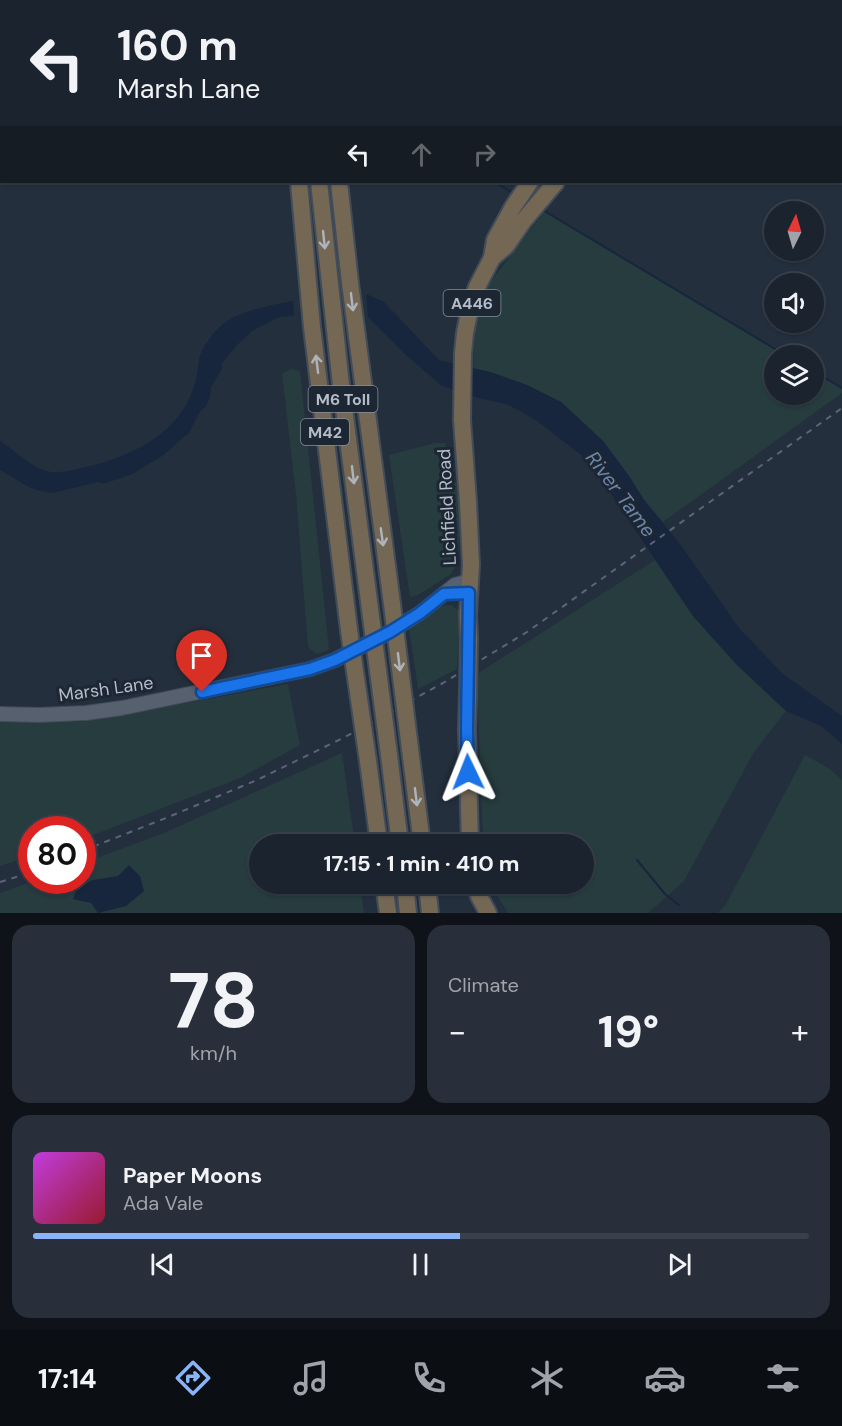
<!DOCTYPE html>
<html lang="en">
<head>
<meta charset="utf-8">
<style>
	body { margin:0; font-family:"DM Sans",sans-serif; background:#282f3a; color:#f1f3f6; height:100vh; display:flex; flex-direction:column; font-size:22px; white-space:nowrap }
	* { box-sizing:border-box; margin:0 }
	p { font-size:20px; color:#a0a4aa }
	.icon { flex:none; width:33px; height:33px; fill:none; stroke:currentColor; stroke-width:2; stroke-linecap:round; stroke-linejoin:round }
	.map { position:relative; height:913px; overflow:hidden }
	.details { display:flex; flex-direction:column; gap:12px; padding:12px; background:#0f1319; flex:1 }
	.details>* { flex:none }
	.banner { position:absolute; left:0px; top:0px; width:843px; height:183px; box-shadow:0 2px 4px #0004,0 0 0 2px #39404a; background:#1b232e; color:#f1f3f6; overflow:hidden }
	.needle { width:39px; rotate:5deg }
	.controls { position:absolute; left:764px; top:201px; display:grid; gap:12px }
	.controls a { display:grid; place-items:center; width:60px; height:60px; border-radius:50%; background:#1b232e; box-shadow:0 2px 4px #0004,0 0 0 2px #39404a; font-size:30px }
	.speed { position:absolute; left:18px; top:816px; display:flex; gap:12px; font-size:30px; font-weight:700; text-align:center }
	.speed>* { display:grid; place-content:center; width:78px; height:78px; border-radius:50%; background:#1b232e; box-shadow:0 2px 4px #0004,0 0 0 2px #39404a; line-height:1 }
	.speed .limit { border:9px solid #d22; background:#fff; color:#111 }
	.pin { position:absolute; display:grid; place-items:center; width:51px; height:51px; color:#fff; margin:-62px -26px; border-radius:50% 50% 50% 0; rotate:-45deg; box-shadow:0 0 6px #0007 }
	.pin .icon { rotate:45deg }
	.me { position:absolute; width:66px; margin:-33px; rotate:358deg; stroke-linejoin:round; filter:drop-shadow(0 0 4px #0008) }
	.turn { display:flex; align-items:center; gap:21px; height:126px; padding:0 18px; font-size:27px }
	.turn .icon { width:78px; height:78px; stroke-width:2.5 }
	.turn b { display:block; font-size:42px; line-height:51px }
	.lanes { display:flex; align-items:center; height:57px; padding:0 18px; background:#0003; justify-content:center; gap:30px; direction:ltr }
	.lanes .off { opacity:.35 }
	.big { font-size:45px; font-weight:700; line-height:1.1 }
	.details .card { flex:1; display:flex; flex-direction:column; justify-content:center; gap:9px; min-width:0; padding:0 21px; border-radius:18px; background:#282f3a }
	.details .dial { align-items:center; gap:0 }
	.dial b { font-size:78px; line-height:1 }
	.song { display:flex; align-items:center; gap:18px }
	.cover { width:72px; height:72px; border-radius:9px; background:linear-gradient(135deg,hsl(290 70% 55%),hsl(350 70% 35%)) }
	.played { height:6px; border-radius:3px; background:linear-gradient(90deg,#8ab4f8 55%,#39404a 55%) }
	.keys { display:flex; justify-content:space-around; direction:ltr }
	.heat { display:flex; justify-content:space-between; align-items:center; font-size:33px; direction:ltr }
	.details .tiles { flex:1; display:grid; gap:12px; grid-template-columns:1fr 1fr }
	.card:last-child { grid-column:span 2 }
	.trip { position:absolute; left:249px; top:834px; width:345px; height:60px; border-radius:30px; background:#1b232e; box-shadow:0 2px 4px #0004,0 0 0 2px #39404a; font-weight:700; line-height:60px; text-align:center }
	.tabs { display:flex; height:96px; justify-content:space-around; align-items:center; background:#0b0e12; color:#a0a4aa }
	.tabs .icon { width:42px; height:42px }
	.tabs .on { color:#8ab4f8 }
	.tabs b { font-size:27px; color:#f1f3f6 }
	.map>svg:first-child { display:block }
	.green { fill:#263c3f }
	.water { fill:#17263c }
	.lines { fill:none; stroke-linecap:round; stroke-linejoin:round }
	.stream { stroke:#17263c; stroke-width:2 }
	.major-casing { stroke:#414a57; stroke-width:16 }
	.highway-casing { stroke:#434c59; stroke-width:20 }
	.major { stroke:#56606e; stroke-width:14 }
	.highway { stroke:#746855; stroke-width:16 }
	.rail { stroke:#5a6575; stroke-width:2; stroke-dasharray:6 6; stroke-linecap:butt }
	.highway-bridge-casing { stroke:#434c59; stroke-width:20; stroke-linecap:butt }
	.highway-bridge { stroke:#746855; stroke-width:16 }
	.oneway { stroke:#aeb4bd }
	.route-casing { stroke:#114b97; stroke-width:15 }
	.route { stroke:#1a73e8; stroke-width:10 }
	.labels { text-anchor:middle; stroke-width:6; stroke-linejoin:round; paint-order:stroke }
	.shield { fill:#1d2633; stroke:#878f9c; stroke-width:1.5 }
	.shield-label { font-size:16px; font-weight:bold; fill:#b4bcc9 }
	.street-label { font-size:18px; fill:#b4bcc9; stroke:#1d2633 }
	.water-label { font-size:20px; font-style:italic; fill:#6d86a8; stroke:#1d2633 }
</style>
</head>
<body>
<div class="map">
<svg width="842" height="913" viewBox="0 0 842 913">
	<rect width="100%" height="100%" fill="#242f3e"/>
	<!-- green -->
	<g class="green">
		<path d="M 545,211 L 787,355 L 774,356 L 774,394 L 813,394 L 813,371 L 842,388 L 842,393 L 663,522 L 644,500 L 629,476 L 603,441 L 561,402 L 527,385 L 490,372 L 473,369 L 475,328 L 485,289 Z"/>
		<path d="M 291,369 L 300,371 L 329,650 L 317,654 L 308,647 L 296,494 L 282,374 Z"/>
		<path d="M 435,443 L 445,443 L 461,502 L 458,560 L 451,574 L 418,595 L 410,597 L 389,455 Z"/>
		<path d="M 655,560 L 693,616 L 737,665 L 786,711 L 754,752 L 684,881 L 648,913 L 508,913 L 490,884 L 584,884 L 584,844 L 485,844 L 482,821 L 477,674 Z"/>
		<path d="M 451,605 L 461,612 L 457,669 L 418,689 L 409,628 L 438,606 Z"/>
		<path d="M 288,684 L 300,745 L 240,778 L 83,839 L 82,830 L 32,830 L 31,856 L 0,866 L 0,721 L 79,722 L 132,713 Z"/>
		<path d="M 342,753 L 355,844 L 260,844 L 260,884 L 360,884 L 364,913 L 0,913 L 0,893 L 33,881 L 82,880 L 83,863 L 164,833 Z"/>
		<path d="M 805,755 L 830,769 L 842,780 L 842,913 L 718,913 L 726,904 Z"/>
	</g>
	<!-- water -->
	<g class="water">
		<path d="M 366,294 L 384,302 L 439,360 L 490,372 L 527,385 L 561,402 L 603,441 L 629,476 L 644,500 L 680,544 L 739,628 L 783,674 L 842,716 L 842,744 L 821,726 L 786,711 L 737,665 L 693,616 L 589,461 L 537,421 L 509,405 L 475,397 L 442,386 L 407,356 L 368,317 Z"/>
		<path d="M 293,301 L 294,316 L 279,317 L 252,331 L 240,342 L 222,363 L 222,369 L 211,387 L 210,397 L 206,406 L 199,413 L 189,433 L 177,443 L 162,456 L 132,474 L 103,484 L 98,482 L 53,493 L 40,491 L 29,487 L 0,470 L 0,441 C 13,449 28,464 41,469 C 54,475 69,471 82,468 C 120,460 168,440 187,403 C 195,388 197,377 199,360 C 200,351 213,332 221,326 C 238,311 271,305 293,301 Z"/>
		<path d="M 129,865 L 140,876 L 144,891 L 126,906 L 98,913 L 91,903 L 73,899 L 77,888 L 93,880 L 118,876 Z"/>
	</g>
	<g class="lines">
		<!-- stream -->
		<g class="stream">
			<path d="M 0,151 L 2,150"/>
			<path d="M 494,182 L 515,194"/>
			<path d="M 541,209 L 787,356"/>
			<path d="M 813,371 L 842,388"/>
			<path d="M 637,860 L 665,894 L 679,905"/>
		</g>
		<defs>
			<path id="major" d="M 0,714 L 39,715 L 86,713 L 122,708 L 310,669 L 335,660 L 390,632 L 420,613 L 455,585 L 470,581"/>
			<g id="highway">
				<path d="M 271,0 L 271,2"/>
				<path d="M 287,0 L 287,2"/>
				<path d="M 306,0 L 306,2"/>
				<path d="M 328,0 L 328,2"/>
				<path d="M 665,2 L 666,0"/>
				<path d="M 690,2 L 691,0"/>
				<path d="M 299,182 L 312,327 L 349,630"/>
				<path d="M 319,182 L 341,385 L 371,617"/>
				<path d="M 339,182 L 350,283 L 392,604"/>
				<path d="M 492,258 L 506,246 L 524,220 L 556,182"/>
				<path d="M 469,638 L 468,615 L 471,565 L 468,502 L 462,420 L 463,353 L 465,333 L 470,308 L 477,287 L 492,258 L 495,240 L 513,207 L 530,182"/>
				<path d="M 468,695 L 467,729 L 470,844"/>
				<path d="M 410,749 L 422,844"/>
				<path d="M 389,755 L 400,844"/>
				<path d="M 368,761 L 379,844"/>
				<path d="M 384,884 L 388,913"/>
				<path d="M 405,884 L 408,913"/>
				<path d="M 427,884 L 430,913"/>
				<path d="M 475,884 L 479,896 L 488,913"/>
			</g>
		</defs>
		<!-- major casing -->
		<use href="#major" class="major-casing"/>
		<!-- highway casing -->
		<use href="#highway" class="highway-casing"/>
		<!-- major -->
		<use href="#major" class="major"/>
		<!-- highway -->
		<use href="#highway" class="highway"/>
		<!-- rail -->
		<g class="rail">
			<path d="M 82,851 L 166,818 L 257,780 L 345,737 L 443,683 L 527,632 L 842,408"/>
			<path d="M 0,882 L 32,872"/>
		</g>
		<defs>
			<g id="highway-bridge">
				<path d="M 392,604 L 410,749"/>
				<path d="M 371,617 L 389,755"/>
				<path d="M 349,630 L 368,761"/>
				<path d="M 468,695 L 469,638"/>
			</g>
		</defs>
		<!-- highway-bridge casing -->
		<use href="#highway-bridge" class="highway-bridge-casing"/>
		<!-- highway-bridge -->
		<use href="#highway-bridge" class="highway-bridge"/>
	</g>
	<!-- one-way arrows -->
	<defs><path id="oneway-shaft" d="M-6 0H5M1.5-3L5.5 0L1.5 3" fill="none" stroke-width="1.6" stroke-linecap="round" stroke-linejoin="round" transform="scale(1.5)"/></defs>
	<g class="oneway">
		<use href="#oneway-shaft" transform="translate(324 240) rotate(84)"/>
		<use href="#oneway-shaft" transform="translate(352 302) rotate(83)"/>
		<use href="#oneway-shaft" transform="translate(317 364) rotate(-97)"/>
		<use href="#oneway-shaft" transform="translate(353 475) rotate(83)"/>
		<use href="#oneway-shaft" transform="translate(382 537) rotate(82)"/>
		<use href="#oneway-shaft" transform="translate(399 662) rotate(83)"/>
		<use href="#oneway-shaft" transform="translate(416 797) rotate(83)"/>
	</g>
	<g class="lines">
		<defs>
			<path id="route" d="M 202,692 L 310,669 L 335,660 L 390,632 L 420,613 L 444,594 L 469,593 L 467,729 L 468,772"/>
		</defs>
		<!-- route casing -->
		<use href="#route" class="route-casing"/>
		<!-- route -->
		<use href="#route" class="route"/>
	</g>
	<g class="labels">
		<!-- shield labels -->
		<g class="shield">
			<rect x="443.5" y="290" width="57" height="26" rx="4.5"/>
			<rect x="308.5" y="386" width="69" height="26" rx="4.5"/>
			<rect x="301" y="419" width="48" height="26" rx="4.5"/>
		</g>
		<g class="shield-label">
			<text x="472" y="309">A446</text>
			<text x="343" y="405">M6 Toll</text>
			<text x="325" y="438">M42</text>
		</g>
		<!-- street labels -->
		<g class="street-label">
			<text transform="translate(447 507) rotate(-93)" y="6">Lichfield Road</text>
			<text transform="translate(106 689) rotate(-8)" y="6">Marsh Lane</text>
		</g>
		<!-- water labels -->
		<g class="water-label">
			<text transform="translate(621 494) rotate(53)" y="7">River Tame</text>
		</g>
	</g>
</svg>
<div class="controls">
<a><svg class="needle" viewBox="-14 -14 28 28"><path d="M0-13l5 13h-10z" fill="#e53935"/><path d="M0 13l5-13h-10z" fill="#a0a4aa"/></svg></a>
<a><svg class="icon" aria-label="sound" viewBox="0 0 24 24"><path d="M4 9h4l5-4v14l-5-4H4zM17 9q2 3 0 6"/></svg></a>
<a><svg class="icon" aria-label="layers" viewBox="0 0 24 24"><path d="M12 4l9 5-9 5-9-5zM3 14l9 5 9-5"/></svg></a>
</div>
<div class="speed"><div class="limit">80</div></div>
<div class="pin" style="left:202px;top:692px;background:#d93025"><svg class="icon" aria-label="arrive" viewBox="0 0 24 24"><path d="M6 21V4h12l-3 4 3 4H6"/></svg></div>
<svg class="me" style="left:468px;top:772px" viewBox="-20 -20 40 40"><path d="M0-17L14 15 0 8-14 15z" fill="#1a73e8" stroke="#fff" stroke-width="4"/></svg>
<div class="trip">17:15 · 1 min · 410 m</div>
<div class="banner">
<div class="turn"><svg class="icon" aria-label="left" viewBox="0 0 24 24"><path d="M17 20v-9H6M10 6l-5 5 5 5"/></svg><div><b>160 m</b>Marsh Lane</div></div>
<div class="lanes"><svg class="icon" aria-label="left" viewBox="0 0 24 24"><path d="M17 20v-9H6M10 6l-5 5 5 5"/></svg><svg class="icon off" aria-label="ahead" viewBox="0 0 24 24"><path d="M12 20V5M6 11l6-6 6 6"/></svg><svg class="icon off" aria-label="right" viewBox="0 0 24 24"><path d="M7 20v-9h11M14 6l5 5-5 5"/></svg></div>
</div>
</div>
<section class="details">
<div class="tiles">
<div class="card dial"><b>78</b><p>km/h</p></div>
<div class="card"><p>Climate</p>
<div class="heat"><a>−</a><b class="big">19°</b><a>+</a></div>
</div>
<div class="card">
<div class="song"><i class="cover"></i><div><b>Paper Moons</b><p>Ada Vale</p></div></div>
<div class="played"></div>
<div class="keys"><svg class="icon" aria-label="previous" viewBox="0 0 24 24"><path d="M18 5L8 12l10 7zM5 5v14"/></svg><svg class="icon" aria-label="pause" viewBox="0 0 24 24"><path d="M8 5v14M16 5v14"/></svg><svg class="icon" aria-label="next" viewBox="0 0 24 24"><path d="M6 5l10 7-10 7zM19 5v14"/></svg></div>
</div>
</div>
</section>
<nav class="tabs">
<b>17:14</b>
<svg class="icon on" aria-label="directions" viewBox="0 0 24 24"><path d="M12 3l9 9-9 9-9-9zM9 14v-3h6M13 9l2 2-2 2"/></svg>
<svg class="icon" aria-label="music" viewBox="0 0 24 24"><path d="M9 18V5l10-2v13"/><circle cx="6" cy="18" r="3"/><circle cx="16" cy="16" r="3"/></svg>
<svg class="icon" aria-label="phone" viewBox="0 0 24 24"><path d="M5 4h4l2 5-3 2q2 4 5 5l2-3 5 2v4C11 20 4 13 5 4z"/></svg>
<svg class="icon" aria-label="climate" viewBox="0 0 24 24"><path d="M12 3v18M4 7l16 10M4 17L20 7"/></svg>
<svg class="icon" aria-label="car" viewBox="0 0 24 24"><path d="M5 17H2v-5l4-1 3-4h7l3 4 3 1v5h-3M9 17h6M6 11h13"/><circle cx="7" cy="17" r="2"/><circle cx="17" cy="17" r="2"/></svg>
<svg class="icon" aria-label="filters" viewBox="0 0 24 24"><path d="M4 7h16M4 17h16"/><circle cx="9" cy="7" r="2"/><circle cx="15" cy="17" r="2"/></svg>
</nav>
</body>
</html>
